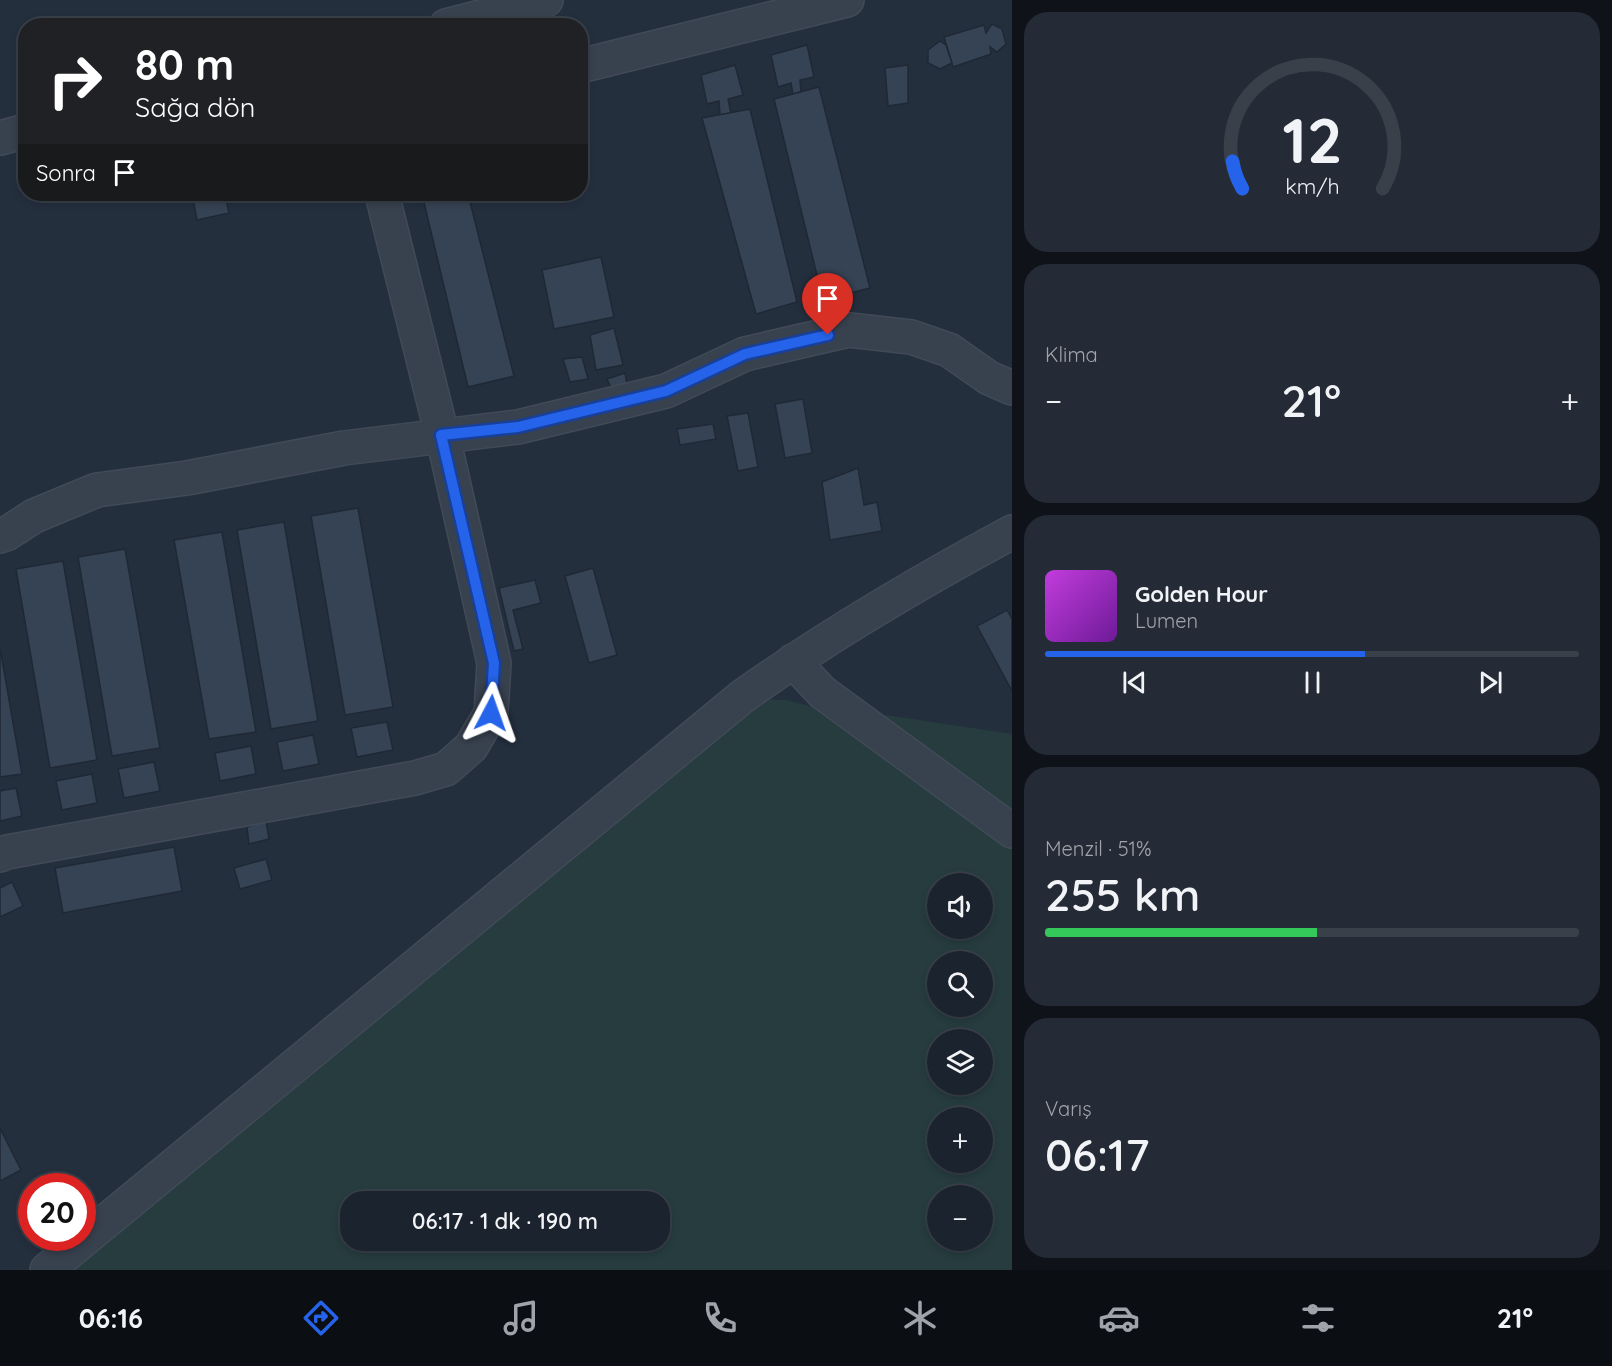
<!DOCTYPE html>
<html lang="tr">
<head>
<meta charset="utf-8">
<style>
	body { margin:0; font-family:Quicksand,sans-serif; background:#242b36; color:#f1f3f6; height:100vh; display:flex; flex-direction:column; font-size:22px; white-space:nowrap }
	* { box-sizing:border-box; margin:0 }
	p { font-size:20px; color:#a0a4aa }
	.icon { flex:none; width:33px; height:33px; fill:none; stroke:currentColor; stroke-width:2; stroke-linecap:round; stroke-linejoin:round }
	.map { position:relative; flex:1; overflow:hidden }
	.details { display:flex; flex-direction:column; gap:12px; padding:12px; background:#0f1319; width:600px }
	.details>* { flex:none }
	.banner { position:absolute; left:18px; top:18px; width:570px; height:183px; border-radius:24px; box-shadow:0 3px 9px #0003,0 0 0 2px #39404a; background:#202124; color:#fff; overflow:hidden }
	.buttons { position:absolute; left:927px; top:873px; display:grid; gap:12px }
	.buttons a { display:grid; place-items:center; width:66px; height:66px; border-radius:50%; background:#1b232e; box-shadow:0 3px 9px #0003,0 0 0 2px #39404a; font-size:30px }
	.speed { position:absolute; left:18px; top:1173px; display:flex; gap:12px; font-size:30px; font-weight:700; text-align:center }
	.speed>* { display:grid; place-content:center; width:78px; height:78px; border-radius:50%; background:#1b232e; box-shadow:0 3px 9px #0003,0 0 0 2px #39404a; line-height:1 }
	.speed .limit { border:9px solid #d22; background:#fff; color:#111 }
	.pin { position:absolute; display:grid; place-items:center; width:51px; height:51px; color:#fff; margin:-62px -26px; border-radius:50% 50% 50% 0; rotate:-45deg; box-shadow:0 0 6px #0007 }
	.pin .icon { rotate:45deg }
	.me { position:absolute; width:66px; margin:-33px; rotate:4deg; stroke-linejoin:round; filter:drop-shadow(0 0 4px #0008) }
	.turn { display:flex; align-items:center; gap:21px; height:126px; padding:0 18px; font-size:27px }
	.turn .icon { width:78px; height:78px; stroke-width:2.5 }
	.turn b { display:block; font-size:42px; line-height:51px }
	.then { display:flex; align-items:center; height:57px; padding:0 18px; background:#0003; gap:12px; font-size:22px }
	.big { font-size:45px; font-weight:600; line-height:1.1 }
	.details .tile { flex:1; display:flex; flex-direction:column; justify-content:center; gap:9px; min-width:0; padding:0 21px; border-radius:24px; background:#242b36 }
	.details .dial { align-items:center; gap:0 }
	.dial svg { height:156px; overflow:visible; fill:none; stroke:#39404a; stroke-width:7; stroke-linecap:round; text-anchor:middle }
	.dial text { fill:#f1f3f6; stroke:none }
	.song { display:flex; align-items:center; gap:18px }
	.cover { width:72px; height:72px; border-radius:9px; background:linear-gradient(135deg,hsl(290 70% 55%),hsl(280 70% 35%)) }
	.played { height:6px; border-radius:3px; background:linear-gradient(90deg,#2563eb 60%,#39404a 60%) }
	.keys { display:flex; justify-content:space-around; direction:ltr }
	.heat { display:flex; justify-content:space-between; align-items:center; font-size:33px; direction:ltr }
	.charge { height:9px; border-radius:4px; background:linear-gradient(90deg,#34c759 51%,#39404a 0) }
	.trip { position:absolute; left:340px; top:1191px; width:330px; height:60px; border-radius:24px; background:#1b232e; box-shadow:0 3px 9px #0003,0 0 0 2px #39404a; font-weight:600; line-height:60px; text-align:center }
	.dock { display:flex; height:96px; justify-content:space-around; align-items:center; background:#0b0e12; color:#a0a4aa }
	.dock .icon { width:42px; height:42px }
	.dock .on { color:#2563eb }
	.dock b { font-size:27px; color:#f1f3f6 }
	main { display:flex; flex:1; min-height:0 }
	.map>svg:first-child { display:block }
	.green { fill:#263c3f; fill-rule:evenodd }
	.building { fill:#364354; stroke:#1f2835; stroke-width:1.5 }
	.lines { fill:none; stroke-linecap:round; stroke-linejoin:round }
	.minor-casing { stroke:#414a57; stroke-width:36 }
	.minor { stroke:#38414e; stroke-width:33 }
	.route-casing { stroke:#184099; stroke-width:15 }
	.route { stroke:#2563eb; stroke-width:10 }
</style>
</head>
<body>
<main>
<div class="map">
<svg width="1012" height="1270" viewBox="0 0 1012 1270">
	<rect width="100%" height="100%" fill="#242f3e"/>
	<!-- green -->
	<path class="green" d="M 759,699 L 787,700 L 820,709 L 850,727 L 886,715 L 1012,734 L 1012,1270 L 68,1270 ZM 938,884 L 982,884 L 982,928 L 938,928 ZM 938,962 L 982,962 L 982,1006 L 938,1006 ZM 938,1040 L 982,1040 L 982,1084 L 938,1084 ZM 938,1118 L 982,1118 L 982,1162 L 938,1162 ZM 938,1196 L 982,1196 L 982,1240 L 938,1240 ZM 351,1202 L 660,1202 L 660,1240 L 351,1240 Z"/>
	<!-- building -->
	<g class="building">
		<path d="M 992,24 L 1002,29 L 1006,44 L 997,52 L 990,47 L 991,54 L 953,67 L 944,37 L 984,25 L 986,33 Z"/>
		<path d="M 940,41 L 946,45 L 952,63 L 940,69 L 928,63 L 928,50 Z"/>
		<path d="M 807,45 L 814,77 L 800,80 L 801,92 L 793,94 L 791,83 L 778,87 L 771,55 Z"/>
		<path d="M 735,65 L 743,95 L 728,99 L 731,113 L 720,115 L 719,101 L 707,104 L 701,75 Z"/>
		<path d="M 908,65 L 908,103 L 888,106 L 885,68 Z"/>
		<path d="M 819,87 L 870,288 L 823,300 L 774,99 Z"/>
		<path d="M 750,109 L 797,302 L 756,314 L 702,118 Z"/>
		<path d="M 192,194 L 225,194 L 229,213 L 197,220 Z"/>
		<path d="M 422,194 L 468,194 L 514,376 L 468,387 Z"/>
		<path d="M 601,257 L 614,317 L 554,329 L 542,270 Z"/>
		<path d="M 614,328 L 623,365 L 596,370 L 590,335 Z"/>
		<path d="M 582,357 L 588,379 L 570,382 L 563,359 Z"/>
		<path d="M 625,373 L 627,384 L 611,388 L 607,379 Z"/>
		<path d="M 803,399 L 812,453 L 785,458 L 775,404 Z"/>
		<path d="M 748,413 L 758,467 L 738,471 L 727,416 Z"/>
		<path d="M 713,424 L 716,439 L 680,445 L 677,429 Z"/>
		<path d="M 858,468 L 864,505 L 877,502 L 882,531 L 830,540 L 822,482 Z"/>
		<path d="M 358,508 L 393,707 L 345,715 L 311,516 Z"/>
		<path d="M 284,522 L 318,721 L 271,729 L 237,530 Z"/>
		<path d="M 222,532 L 256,732 L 209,739 L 174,540 Z"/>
		<path d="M 125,549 L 160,748 L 112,756 L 78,557 Z"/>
		<path d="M 63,561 L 97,760 L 50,768 L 16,569 Z"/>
		<path d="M 593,568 L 617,655 L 589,663 L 565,576 Z"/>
		<path d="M 535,580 L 541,603 L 513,610 L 523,649 L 514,651 L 499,588 Z"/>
		<path d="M 1007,610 L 1012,619 L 1012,691 L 977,626 Z"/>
		<path d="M 0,648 L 22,774 L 0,777 Z"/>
		<path d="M 387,722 L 393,750 L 357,757 L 351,728 Z"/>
		<path d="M 313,735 L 319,764 L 283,771 L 277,742 Z"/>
		<path d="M 251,746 L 256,774 L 220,781 L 215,753 Z"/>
		<path d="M 154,762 L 160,791 L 124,798 L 118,769 Z"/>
		<path d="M 92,774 L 97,803 L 62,810 L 56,781 Z"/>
		<path d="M 16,788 L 22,816 L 0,821 L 0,791 Z"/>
		<path d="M 266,821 L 269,839 L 249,844 L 247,827 Z"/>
		<path d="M 174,847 L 182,891 L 63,913 L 55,868 Z"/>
		<path d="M 266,859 L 272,880 L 240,889 L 234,868 Z"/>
		<path d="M 12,882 L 23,906 L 0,917 L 0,888 Z"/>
		<path d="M 0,1128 L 21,1170 L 0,1181 Z"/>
	</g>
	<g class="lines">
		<defs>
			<g id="minor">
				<path d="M 446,26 L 546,0"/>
				<path d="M 580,66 L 847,0"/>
				<path d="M 0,138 L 26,131"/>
				<path d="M 0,536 L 6,534 L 34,516 L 97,490 L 187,478 L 344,448 L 518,427 L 666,391 L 745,354 L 849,330 L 911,337 L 949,350 L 989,378 L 1012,388"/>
				<path d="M 793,661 L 822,692 L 1012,831"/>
				<path d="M 0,855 L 7,852 L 415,778 L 446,769 L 471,747 L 491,713 L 494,663 L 448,459 L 382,194"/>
				<path d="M 47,1270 L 743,696 C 829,635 919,582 1012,532"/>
			</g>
		</defs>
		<!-- minor casing -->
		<use href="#minor" class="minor-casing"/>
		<!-- minor -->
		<use href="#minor" class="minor"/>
	</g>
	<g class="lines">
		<defs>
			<path id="route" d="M 491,713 L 494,663 L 441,435 L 518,427 L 666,391 L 745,354 L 828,335"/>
		</defs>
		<!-- route casing -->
		<use href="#route" class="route-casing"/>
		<!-- route -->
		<use href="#route" class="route"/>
	</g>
</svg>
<div class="buttons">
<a><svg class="icon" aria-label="sound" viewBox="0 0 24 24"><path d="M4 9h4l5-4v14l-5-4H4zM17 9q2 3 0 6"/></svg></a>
<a><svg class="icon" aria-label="search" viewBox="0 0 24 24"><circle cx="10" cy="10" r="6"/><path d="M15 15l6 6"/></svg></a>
<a><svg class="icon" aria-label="layers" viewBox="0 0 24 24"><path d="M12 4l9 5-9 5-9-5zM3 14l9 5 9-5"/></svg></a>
<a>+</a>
<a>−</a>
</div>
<div class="speed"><div class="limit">20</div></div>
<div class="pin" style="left:828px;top:335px;background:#d93025"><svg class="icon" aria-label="arrive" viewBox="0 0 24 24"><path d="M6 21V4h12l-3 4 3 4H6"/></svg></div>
<svg class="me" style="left:491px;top:713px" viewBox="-20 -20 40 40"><path d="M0-17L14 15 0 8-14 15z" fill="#2563eb" stroke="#fff" stroke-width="4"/></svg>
<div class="trip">06:17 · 1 dk · 190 m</div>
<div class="banner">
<div class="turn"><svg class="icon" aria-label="right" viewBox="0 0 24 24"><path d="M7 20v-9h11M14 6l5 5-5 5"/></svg><div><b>80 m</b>Sağa dön</div></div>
<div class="then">Sonra<svg class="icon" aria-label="arrive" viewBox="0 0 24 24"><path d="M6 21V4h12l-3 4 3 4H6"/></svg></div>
</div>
</div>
<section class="details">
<div class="tile dial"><svg viewBox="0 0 100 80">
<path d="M14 69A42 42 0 1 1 86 69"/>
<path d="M14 69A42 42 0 0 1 9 55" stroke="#2563eb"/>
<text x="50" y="56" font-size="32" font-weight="700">12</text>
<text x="50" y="72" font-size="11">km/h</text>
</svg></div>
<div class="tile"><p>Klima</p>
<div class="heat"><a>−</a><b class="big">21°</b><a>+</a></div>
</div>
<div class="tile">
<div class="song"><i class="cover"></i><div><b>Golden Hour</b><p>Lumen</p></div></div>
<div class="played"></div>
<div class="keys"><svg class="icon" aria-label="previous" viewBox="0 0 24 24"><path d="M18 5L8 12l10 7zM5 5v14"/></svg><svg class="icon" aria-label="pause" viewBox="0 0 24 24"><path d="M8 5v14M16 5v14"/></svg><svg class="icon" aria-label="next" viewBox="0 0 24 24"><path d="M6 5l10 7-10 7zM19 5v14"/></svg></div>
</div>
<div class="tile"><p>Menzil · 51%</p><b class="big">255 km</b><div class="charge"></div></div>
<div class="tile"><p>Varış</p><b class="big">06:17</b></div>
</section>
</main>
<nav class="dock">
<b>06:16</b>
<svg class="icon on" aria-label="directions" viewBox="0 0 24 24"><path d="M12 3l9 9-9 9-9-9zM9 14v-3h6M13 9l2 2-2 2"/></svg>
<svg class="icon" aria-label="music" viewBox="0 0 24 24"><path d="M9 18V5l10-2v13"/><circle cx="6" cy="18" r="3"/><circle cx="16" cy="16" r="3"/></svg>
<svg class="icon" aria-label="phone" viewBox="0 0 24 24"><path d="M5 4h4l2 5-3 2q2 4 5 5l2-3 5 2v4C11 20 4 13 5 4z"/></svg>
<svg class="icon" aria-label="climate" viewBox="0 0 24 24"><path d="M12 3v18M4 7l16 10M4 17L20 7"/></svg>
<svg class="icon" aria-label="car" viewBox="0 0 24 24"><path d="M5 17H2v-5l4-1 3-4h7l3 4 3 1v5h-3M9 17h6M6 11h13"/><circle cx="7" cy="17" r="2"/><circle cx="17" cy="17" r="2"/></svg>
<svg class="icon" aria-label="filters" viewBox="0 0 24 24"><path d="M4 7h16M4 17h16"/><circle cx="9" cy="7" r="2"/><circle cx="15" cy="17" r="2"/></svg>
<b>21°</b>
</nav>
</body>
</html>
